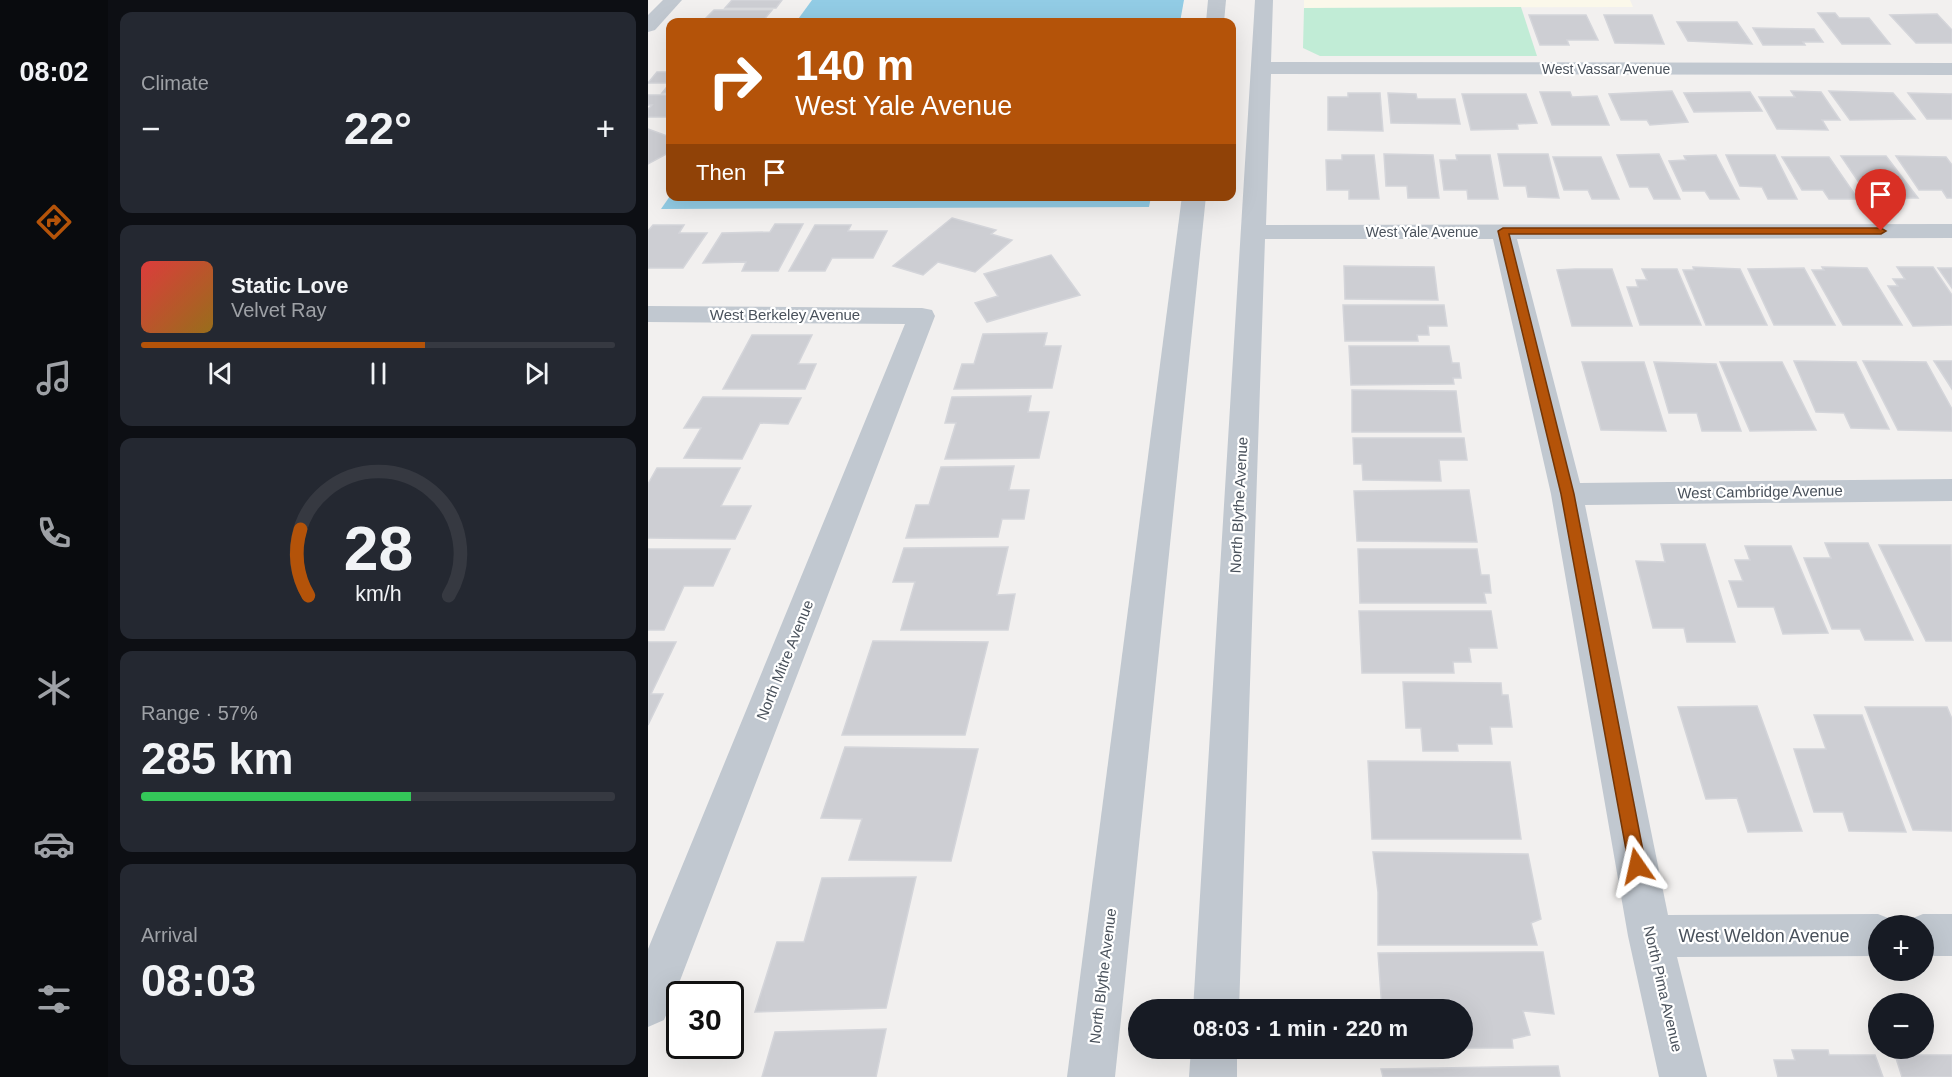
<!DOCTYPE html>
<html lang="en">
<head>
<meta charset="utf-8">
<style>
	body { margin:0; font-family:Helvetica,sans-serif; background:#242831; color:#f1f3f6; height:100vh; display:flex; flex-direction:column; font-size:22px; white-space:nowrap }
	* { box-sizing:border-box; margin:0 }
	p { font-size:20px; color:#9ea1a6 }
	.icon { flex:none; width:33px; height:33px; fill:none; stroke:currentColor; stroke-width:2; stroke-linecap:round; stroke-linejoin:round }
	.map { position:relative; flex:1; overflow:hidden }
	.panel { display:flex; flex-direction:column; gap:12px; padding:12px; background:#0d0f14; width:540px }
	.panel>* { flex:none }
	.banner { position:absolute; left:18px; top:18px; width:570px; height:183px; border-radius:12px; box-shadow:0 6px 24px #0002; background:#b45309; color:#fff; overflow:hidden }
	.fabs { position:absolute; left:1220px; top:915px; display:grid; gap:12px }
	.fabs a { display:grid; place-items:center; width:66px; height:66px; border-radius:50%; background:#171b24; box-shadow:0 6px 24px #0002; font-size:30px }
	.speed { position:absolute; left:18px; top:981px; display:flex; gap:12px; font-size:30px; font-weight:700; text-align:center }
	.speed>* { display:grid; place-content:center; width:78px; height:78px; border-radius:50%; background:#171b24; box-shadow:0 6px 24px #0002; line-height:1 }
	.speed .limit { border:3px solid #111; border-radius:9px; background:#fff; color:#111 }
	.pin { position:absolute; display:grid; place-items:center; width:51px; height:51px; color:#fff; margin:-62px -26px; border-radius:50% 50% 50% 0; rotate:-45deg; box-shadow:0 0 6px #0007 }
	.pin .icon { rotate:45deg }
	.me { position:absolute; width:66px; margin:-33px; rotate:349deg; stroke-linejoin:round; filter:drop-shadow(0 0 4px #0008) }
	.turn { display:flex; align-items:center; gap:21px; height:126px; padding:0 30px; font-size:27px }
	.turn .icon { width:78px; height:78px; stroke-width:2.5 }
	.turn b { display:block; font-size:42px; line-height:51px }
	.then { display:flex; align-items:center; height:57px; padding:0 30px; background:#0003; gap:12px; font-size:22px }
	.big { font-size:45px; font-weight:700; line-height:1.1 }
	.panel .tile { flex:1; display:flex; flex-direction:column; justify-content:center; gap:9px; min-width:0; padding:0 21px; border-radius:12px; background:#242831 }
	.panel .dial { align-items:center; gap:0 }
	.dial svg { height:156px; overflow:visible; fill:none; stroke:#363941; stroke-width:7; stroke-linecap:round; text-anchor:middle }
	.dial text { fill:#f1f3f6; stroke:none }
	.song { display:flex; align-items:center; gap:18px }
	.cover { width:72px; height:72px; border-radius:9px; background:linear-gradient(135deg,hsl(0 70% 55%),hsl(40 70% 35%)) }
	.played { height:6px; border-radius:3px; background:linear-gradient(90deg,#b45309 60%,#363941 60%) }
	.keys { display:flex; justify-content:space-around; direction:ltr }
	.heat { display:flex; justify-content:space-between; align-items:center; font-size:33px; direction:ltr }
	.charge { height:9px; border-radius:4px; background:linear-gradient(90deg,#34c759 57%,#363941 0) }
	.trip { position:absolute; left:480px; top:999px; width:345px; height:60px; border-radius:30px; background:#171b24; box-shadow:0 6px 24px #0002; font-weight:700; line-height:60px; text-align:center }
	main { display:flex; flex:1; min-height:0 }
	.menu { display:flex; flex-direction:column; width:108px; justify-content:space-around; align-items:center; background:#090b0e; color:#9ea1a6 }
	.menu .icon { width:42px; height:42px }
	.menu .on { color:#b45309 }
	.menu b { font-size:27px; color:#f1f3f6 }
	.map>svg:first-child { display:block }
	.commercial { fill:#fbf8ea }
	.green { fill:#c1ecd6 }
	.water { fill:#92cce5 }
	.building { fill:#cdced3; stroke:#d4d5da; stroke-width:1.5 }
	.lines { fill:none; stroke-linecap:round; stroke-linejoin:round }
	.minor { fill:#c1c8d0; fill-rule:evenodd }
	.route { fill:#b45309; stroke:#753606; stroke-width:1.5 }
	.labels { text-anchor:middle; stroke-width:4.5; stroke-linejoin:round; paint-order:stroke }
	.far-street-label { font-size:14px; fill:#49515b; stroke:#fff }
	.street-label { font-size:15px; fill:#49515b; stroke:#fff }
	.near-street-label { font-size:18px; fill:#49515b; stroke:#fff }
</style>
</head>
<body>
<main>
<nav class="menu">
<b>08:02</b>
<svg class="icon on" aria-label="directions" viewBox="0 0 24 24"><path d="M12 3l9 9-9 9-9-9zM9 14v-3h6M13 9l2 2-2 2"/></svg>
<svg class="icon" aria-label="music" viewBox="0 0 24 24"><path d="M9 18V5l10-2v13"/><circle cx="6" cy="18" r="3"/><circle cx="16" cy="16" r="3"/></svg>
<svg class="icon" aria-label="phone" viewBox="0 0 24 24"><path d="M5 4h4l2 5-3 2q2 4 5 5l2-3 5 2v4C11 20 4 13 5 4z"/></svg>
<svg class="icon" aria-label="climate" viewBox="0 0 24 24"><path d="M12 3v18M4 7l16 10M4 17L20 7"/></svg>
<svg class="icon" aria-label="car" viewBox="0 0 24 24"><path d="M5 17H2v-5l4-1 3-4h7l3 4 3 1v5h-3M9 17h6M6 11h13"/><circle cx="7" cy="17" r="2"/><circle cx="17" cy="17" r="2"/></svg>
<svg class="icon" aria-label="filters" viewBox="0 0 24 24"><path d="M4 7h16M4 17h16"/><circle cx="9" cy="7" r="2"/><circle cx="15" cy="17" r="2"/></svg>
</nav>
<section class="panel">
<div class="tile"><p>Climate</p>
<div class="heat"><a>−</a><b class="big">22°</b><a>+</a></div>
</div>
<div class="tile">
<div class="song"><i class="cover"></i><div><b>Static Love</b><p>Velvet Ray</p></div></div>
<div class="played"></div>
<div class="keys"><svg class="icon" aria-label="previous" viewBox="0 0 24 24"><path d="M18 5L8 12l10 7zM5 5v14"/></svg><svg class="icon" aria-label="pause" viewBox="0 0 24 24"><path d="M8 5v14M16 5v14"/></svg><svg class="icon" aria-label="next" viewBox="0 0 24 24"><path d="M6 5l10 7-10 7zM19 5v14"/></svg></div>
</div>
<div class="tile dial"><svg viewBox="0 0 100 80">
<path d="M14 69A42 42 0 1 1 86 69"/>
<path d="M14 69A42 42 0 0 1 10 35" stroke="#b45309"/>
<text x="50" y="56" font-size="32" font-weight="700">28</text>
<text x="50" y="72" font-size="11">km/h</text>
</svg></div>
<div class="tile"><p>Range · 57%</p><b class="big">285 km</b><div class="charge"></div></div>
<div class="tile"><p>Arrival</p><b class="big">08:03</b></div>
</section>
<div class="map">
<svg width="1304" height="1077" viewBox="0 0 1304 1077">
	<rect width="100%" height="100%" fill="#f2f0ef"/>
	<!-- commercial -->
	<path class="commercial" d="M 656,0 L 982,0 L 985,7 L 656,8 Z"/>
	<!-- green -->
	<path class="green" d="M 873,7 L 889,56 L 672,56 L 655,48 L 656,8 Z"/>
	<!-- water -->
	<g class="water">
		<path d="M 164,0 L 536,0 L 532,22 L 148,22 Z"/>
		<path d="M 22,196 L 503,197 L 501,207 L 13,209 Z"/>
	</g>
	<!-- building -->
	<g class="building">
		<path d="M 84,0 L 134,0 L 128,8 L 77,8 Z"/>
		<path d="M 66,10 L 124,10 L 114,22 L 54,22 Z"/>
		<path d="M 1170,13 L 1187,13 L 1191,18 L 1221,18 L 1242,44 L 1194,44 Z"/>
		<path d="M 1289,14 L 1304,30 L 1304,43 L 1268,43 L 1242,15 Z"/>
		<path d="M 881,15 L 938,15 L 950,40 L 919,40 L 921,45 L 892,45 Z"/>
		<path d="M 956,15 L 1004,15 L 1016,44 L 967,43 Z"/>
		<path d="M 1029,22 L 1089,22 L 1104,44 L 1040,41 Z"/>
		<path d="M 1105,28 L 1166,29 L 1175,42 L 1155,42 L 1157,45 L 1115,45 Z"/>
		<path d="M 9,72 L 22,72 L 22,93 L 14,93 L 22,83 L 0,83 Z"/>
		<path d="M 1024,91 L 1040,122 L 1002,125 L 999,120 L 973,120 L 961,94 Z"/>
		<path d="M 1143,91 L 1173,92 L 1192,120 L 1174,120 L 1180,130 L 1129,129 L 1111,97 L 1147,97 Z"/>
		<path d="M 1181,91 L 1245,93 L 1267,119 L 1202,120 Z"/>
		<path d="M 892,92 L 922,92 L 924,97 L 949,96 L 961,125 L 904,125 Z"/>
		<path d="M 1102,92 L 1114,111 L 1046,112 L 1036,93 Z"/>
		<path d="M 700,93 L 732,93 L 735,131 L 680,130 L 680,97 L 700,97 Z"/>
		<path d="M 740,93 L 768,94 L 769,99 L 807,99 L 812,124 L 743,123 Z"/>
		<path d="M 1260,93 L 1304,94 L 1304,119 L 1279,119 Z"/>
		<path d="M 814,94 L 878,94 L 889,123 L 869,124 L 870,129 L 823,130 Z"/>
		<path d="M 0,95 L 22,95 L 22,117 L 0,117 L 0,109 L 4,105 L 0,105 Z"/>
		<path d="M 0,129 L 22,137 L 22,152 L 0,164 Z"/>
		<path d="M 736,154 L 785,155 L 791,198 L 760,198 L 759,186 L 738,186 Z"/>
		<path d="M 850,154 L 900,154 L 911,198 L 880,197 L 878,186 L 856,186 Z"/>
		<path d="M 1011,154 L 1032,199 L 1006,199 L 1000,187 L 982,187 L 969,155 Z"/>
		<path d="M 694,155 L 726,155 L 731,199 L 701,199 L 701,190 L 679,190 L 678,160 L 694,160 Z"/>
		<path d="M 808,155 L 842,155 L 850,199 L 820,199 L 819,190 L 796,190 L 792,160 L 809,160 Z"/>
		<path d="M 1068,155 L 1091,199 L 1062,199 L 1057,191 L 1035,191 L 1021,161 L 1038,160 L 1036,156 Z"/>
		<path d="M 1078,155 L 1127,155 L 1149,199 L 1120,199 L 1114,187 L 1092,186 Z"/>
		<path d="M 1193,156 L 1238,156 L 1270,198 L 1245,198 L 1237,186 L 1214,187 Z"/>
		<path d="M 1248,156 L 1298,157 L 1304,165 L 1304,198 L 1299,198 L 1294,190 L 1271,190 Z"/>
		<path d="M 905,157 L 953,157 L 971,199 L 944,199 L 940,190 L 916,190 Z"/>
		<path d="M 1134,157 L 1181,157 L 1210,199 L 1181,199 L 1175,190 L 1154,190 Z"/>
		<path d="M 304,218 L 348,230 L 343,234 L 364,240 L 327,272 L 290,262 L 275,275 L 245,266 Z"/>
		<path d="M 127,224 L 155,224 L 130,271 L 94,271 L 98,262 L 55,263 L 74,233 L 122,232 Z"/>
		<path d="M 5,225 L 36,225 L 31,233 L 59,233 L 35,268 L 0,268 L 0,231 Z"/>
		<path d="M 167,225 L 203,225 L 200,231 L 239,231 L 225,258 L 184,258 L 177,271 L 141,271 Z"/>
		<path d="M 403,255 L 432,295 L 339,322 L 327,303 L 350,296 L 336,274 Z"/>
		<path d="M 696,266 L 786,267 L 790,300 L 697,299 Z"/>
		<path d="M 1045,267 L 1092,269 L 1119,325 L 1058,325 L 1035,270 L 1046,270 Z"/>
		<path d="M 1174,267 L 1219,268 L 1254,325 L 1195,325 L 1164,270 L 1176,270 Z"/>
		<path d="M 1249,267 L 1285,267 L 1304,295 L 1304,325 L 1265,326 L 1240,286 L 1250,286 L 1245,279 L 1257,279 Z"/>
		<path d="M 1156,268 L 1187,325 L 1126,325 L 1100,269 Z"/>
		<path d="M 1290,268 L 1304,268 L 1304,288 Z"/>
		<path d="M 927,269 L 964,269 L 984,326 L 924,326 L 909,270 Z"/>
		<path d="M 994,269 L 1029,269 L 1053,325 L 992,325 L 979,287 L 990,287 L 988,280 L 999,280 Z"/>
		<path d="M 695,305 L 796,305 L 799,326 L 780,326 L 781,335 L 769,335 L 770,341 L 697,341 Z"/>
		<path d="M 399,333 L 396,346 L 413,346 L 404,388 L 306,389 L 314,364 L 326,364 L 335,334 Z"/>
		<path d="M 104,335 L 164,335 L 150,364 L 168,364 L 157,389 L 75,389 Z"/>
		<path d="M 701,346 L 801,346 L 804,363 L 811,363 L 813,378 L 805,378 L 806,384 L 703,385 Z"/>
		<path d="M 1146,361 L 1208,362 L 1241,429 L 1203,428 L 1196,413 L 1168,412 Z"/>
		<path d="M 1215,361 L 1278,362 L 1304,409 L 1304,431 L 1250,430 Z"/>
		<path d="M 1286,361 L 1304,361 L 1304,389 Z"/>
		<path d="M 934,362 L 996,362 L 1018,431 L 953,430 Z"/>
		<path d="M 1006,362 L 1068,364 L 1093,431 L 1054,431 L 1049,413 L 1021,413 Z"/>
		<path d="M 1072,362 L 1134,362 L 1168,430 L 1102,431 Z"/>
		<path d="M 704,390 L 808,391 L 813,432 L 704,432 Z"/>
		<path d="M 383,396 L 380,412 L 401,412 L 391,458 L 297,459 L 308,423 L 297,423 L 304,397 Z"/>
		<path d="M 55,397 L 153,398 L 140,424 L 112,423 L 94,459 L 36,458 L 53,428 L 36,428 Z"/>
		<path d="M 705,438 L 816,438 L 819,460 L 791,460 L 793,481 L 715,480 L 714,464 L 706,464 Z"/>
		<path d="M 366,466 L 361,490 L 381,490 L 376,519 L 354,519 L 350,537 L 258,538 L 268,505 L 281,505 L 293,467 Z"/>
		<path d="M 9,468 L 92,468 L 73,506 L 103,506 L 87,539 L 0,538 L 0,484 Z"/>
		<path d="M 821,490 L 829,542 L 709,541 L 706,491 Z"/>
		<path d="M 1177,543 L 1220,543 L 1265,640 L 1217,640 L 1212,629 L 1184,629 L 1156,558 L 1183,558 Z"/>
		<path d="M 1013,544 L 1057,544 L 1087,642 L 1039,642 L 1036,628 L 1005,628 L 988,561 L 1017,562 Z"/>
		<path d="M 1231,545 L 1303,545 L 1304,641 L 1278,641 Z"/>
		<path d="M 1097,546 L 1143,546 L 1180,633 L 1135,634 L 1126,607 L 1090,607 L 1081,581 L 1095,581 L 1087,560 L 1102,560 Z"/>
		<path d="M 360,547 L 349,595 L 367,594 L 360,630 L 253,630 L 267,582 L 245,582 L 256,548 Z"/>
		<path d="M 0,549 L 82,549 L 65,586 L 36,586 L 16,630 L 0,630 Z"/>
		<path d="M 710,549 L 829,549 L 833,575 L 841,575 L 843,593 L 836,593 L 838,603 L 712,603 Z"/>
		<path d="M 711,611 L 843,611 L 849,648 L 821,648 L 823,662 L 805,662 L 806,673 L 714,673 Z"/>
		<path d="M 225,641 L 340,642 L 317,735 L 194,735 Z"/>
		<path d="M 0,642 L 28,642 L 3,694 L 15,694 L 0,725 Z"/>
		<path d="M 755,682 L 853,683 L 854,695 L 860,695 L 864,727 L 842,727 L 844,744 L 809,744 L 810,751 L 775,751 L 773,728 L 758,728 Z"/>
		<path d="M 1109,706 L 1154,831 L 1100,832 L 1089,798 L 1058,799 L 1030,707 Z"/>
		<path d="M 1217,707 L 1299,707 L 1304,719 L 1304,831 L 1265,830 Z"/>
		<path d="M 1166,715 L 1214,715 L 1258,832 L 1201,831 L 1195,812 L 1166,812 L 1146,749 L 1178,749 Z"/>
		<path d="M 197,747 L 330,749 L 303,861 L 201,860 L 214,819 L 173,818 Z"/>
		<path d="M 720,761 L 862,762 L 873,839 L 724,839 Z"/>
		<path d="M 725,852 L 880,854 L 893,919 L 883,923 L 889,945 L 730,945 L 730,892 Z"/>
		<path d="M 268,877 L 238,1008 L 107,1012 L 129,942 L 156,942 L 174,878 Z"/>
		<path d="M 895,952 L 906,1014 L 875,1011 L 882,1035 L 864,1039 L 865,1048 L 814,1048 L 814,1010 L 734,1010 L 730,953 Z"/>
		<path d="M 238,1029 L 228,1077 L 114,1077 L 127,1032 Z"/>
		<path d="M 1144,1050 L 1180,1050 L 1181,1055 L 1227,1055 L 1235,1077 L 1130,1077 L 1126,1060 L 1147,1060 Z"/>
		<path d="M 1247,1055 L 1304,1055 L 1304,1077 L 1254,1077 Z"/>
		<path d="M 910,1066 L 912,1077 L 735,1077 L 733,1069 Z"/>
	</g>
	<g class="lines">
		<!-- minor -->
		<g class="minor">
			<path d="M 15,0 L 34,0 L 7,30 L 0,32 L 0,15 Z"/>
			<path d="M 560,0 L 578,0 L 576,22 L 558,22 Z"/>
			<path d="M 607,0 L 625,0 L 623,62 L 1304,63 L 1304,75 L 623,74 L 618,225 L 1304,224 L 1304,238 L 869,239 L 932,483 L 1304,479 L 1304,501 L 937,505 L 1020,915 L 1230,914 L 1245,920 L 1248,926 L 1230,926 L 1230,956 L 1029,957 L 1059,1077 L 1011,1077 L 980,936 L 903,494 L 845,239 L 617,239 L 591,1010 L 545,1010 Z"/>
			<path d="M 534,196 L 558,196 L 467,1077 L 419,1077 Z"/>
			<path d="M 0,306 L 274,308 L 284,310 L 287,316 L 23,1004 L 16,1020 L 0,1027 L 0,949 L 257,324 L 0,322 Z"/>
			<path d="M 1275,914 L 1304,914 L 1304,956 L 1275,956 L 1275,926 L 1257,926 L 1260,920 Z"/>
			<path d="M 543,1048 L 589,1048 L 589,1077 L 541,1077 Z"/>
		</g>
	</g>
	<!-- route -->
	<path class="route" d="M 855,228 L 1233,228 L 1238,231 L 1233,234 L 861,234 L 926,494 L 998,866 L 995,872 L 989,874 L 983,872 L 981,866 L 913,494 L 850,231 Z"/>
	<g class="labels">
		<!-- far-street labels -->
		<g class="far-street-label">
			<text x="958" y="74">West Vassar Avenue</text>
			<text x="774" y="237">West Yale Avenue</text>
		</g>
		<!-- street labels -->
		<g class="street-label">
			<text x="137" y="320">West Berkeley Avenue</text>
			<text transform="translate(1112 492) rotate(-1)" y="5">West Cambridge Avenue</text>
			<text transform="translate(591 505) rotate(-87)" y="5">North Blythe Avenue</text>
			<text transform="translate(137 660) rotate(-68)" y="5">North Mitre Avenue</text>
			<text transform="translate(455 976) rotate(-83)" y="5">North Blythe Avenue</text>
			<text transform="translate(1015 989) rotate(77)" y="5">North Pima Avenue</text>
		</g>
		<!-- near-street labels -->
		<g class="near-street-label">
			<text x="1116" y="942">West Weldon Avenue</text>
		</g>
	</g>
</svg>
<div class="fabs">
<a>+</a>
<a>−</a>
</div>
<div class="speed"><div class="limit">30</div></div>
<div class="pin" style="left:1233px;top:231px;background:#d93025"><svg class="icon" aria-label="arrive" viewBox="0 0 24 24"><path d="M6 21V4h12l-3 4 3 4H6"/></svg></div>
<svg class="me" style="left:989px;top:866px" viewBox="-20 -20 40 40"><path d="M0-17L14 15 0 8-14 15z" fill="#b45309" stroke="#fff" stroke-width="4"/></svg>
<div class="trip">08:03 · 1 min · 220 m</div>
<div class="banner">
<div class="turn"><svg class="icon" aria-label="right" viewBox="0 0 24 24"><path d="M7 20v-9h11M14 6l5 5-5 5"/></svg><div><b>140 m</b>West Yale Avenue</div></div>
<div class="then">Then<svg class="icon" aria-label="arrive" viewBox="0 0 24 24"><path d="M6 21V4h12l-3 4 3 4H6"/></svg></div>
</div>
</div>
</main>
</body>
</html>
